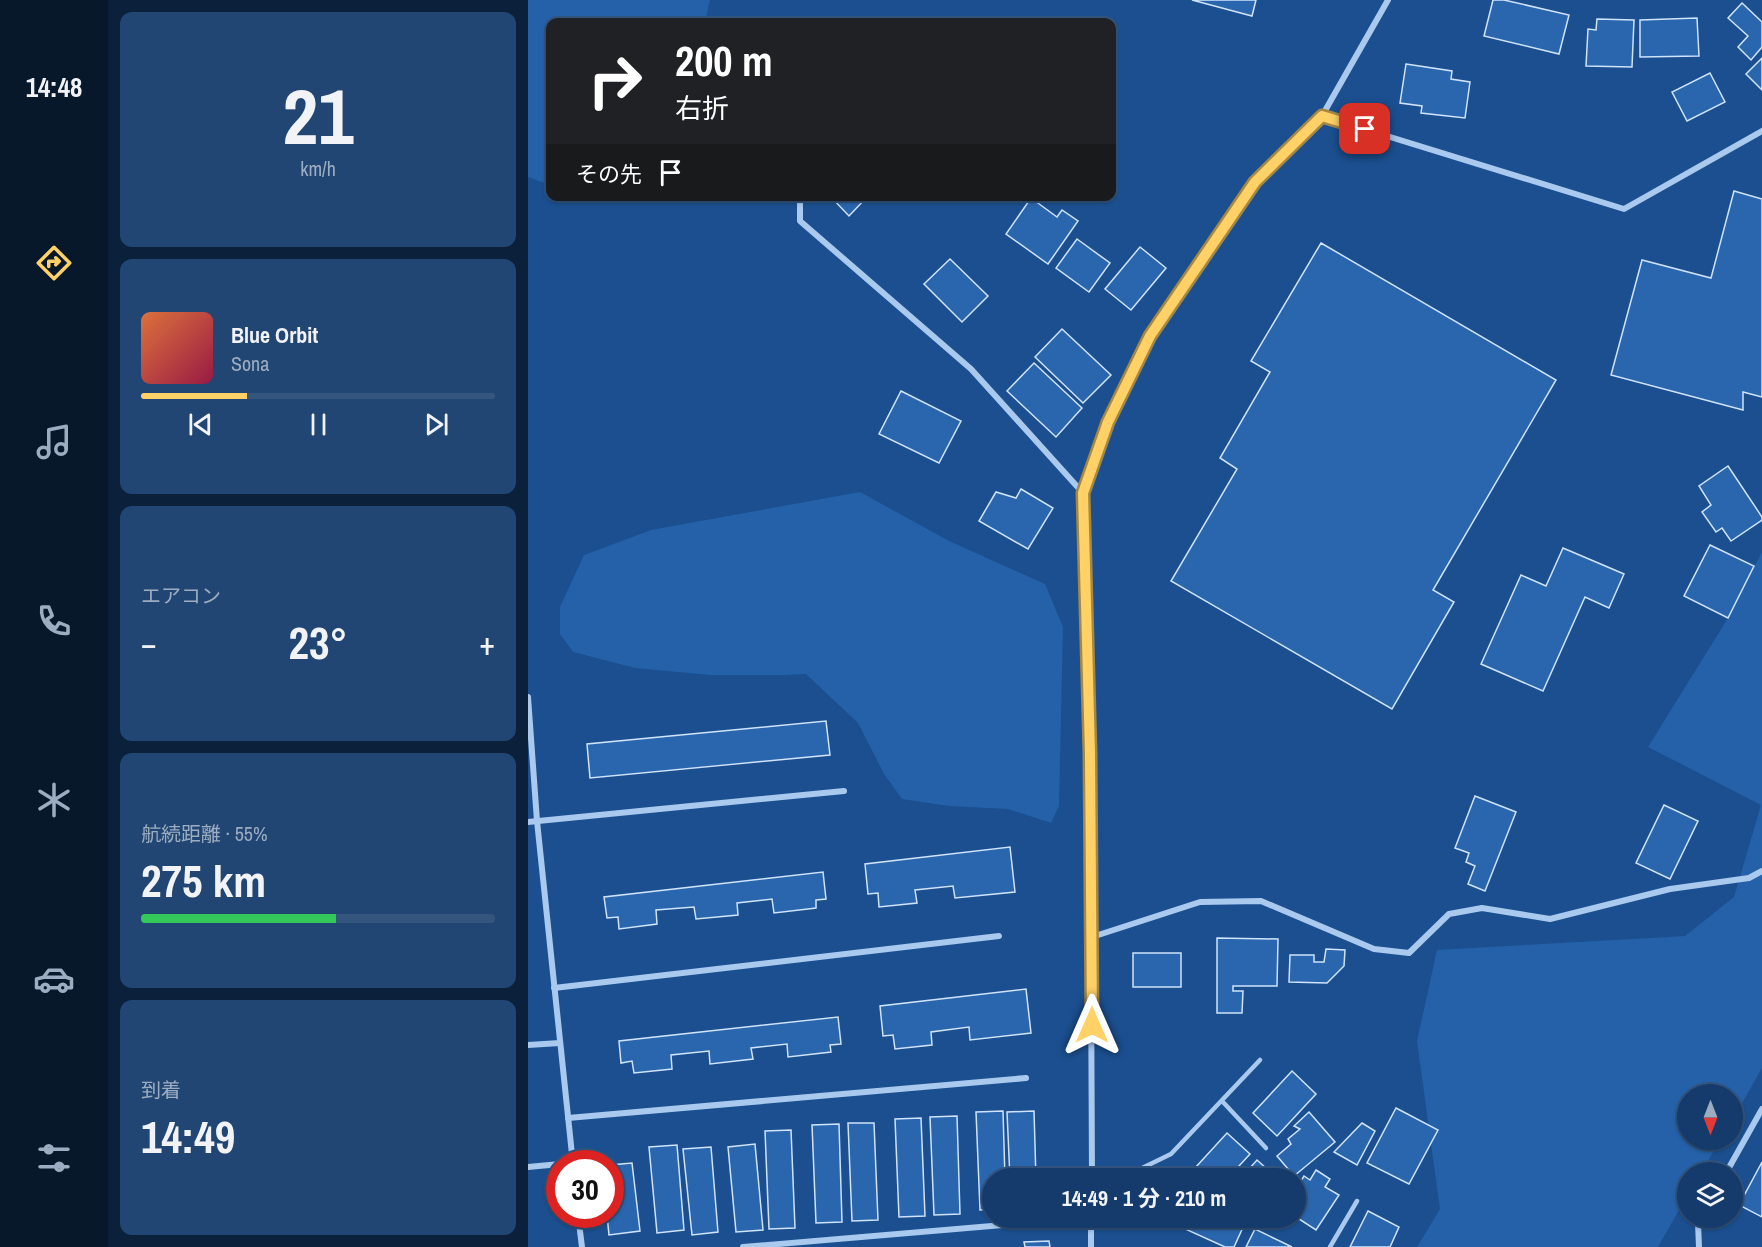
<!DOCTYPE html>
<html lang="ja">
<head>
<meta charset="utf-8">
<style>
	body { margin:0; font-family:"Archivo Narrow","Noto Sans JP",sans-serif; background:#214673; color:#f1f3f6; height:100vh; display:flex; flex-direction:column; font-size:22px; white-space:nowrap }
	* { box-sizing:border-box; margin:0 }
	p { font-size:20px; color:#9dadc1 }
	.icon { flex:none; width:33px; height:33px; fill:none; stroke:currentColor; stroke-width:2; stroke-linecap:round; stroke-linejoin:round }
	.map { position:relative; flex:1; overflow:hidden }
	.panel { display:flex; flex-direction:column; gap:12px; padding:12px; background:#0b203b; width:420px }
	.panel>* { flex:none }
	.guide { position:absolute; left:18px; top:18px; width:570px; height:183px; border-radius:12px; box-shadow:0 2px 4px #0004,0 0 0 2px #33557e; background:#202124; color:#fff; overflow:hidden }
	.needle { width:39px; rotate:180deg }
	.buttons { position:absolute; left:1149px; top:1084px; display:grid; gap:12px }
	.buttons a { display:grid; place-items:center; width:66px; height:66px; border-radius:50%; background:#143b6b; box-shadow:0 2px 4px #0004,0 0 0 2px #33557e; font-size:30px }
	.speed { position:absolute; left:18px; top:1150px; display:flex; gap:12px; font-size:30px; font-weight:700; text-align:center }
	.speed>* { display:grid; place-content:center; width:78px; height:78px; border-radius:50%; background:#143b6b; box-shadow:0 2px 4px #0004,0 0 0 2px #33557e; line-height:1 }
	.speed .limit { border:9px solid #d22; background:#fff; color:#111 }
	.pin { position:absolute; display:grid; place-items:center; width:51px; height:51px; color:#fff; margin:-26px; border-radius:12px; box-shadow:0 3px 9px #0006 }
	.me { position:absolute; width:66px; margin:-33px; rotate:0deg; stroke-linejoin:round; filter:drop-shadow(0 0 4px #0008) }
	.turn { display:flex; align-items:center; gap:21px; height:126px; padding:0 30px; font-size:27px }
	.turn .icon { width:78px; height:78px; stroke-width:2.5 }
	.turn b { display:block; font-size:42px; line-height:51px }
	.then { display:flex; align-items:center; height:57px; padding:0 30px; background:#0003; gap:12px; font-size:22px }
	.big { font-size:45px; font-weight:700; line-height:1.1 }
	.panel .tile { flex:1; display:flex; flex-direction:column; justify-content:center; gap:9px; min-width:0; padding:0 21px; border-radius:12px; background:#214673 }
	.panel .dial { align-items:center; gap:0 }
	.dial b { font-size:78px; line-height:1 }
	.song { display:flex; align-items:center; gap:18px }
	.cover { width:72px; height:72px; border-radius:9px; background:linear-gradient(135deg,hsl(20 70% 55%),hsl(340 70% 35%)) }
	.played { height:6px; border-radius:3px; background:linear-gradient(90deg,#ffd166 30%,#33557e 30%) }
	.keys { display:flex; justify-content:space-around; direction:ltr }
	.heat { display:flex; justify-content:space-between; align-items:center; font-size:33px; direction:ltr }
	.charge { height:9px; border-radius:4px; background:linear-gradient(90deg,#34c759 55%,#33557e 0) }
	.trip { position:absolute; left:454px; top:1168px; width:324px; height:60px; border-radius:30px; background:#143b6b; box-shadow:0 2px 4px #0004,0 0 0 2px #33557e; font-weight:700; line-height:60px; text-align:center }
	main { display:flex; flex:1; min-height:0 }
	.menu { display:flex; flex-direction:column; width:108px; justify-content:space-around; align-items:center; background:#08182b; color:#9dadc1 }
	.menu .icon { width:42px; height:42px }
	.menu .on { color:#ffd166 }
	.menu b { font-size:27px; color:#f1f3f6 }
	.map>svg:first-child { display:block }
	.green { fill:#2461a8 }
	.building { fill:#2a66ad; stroke:#cfe3fa; stroke-width:1.5 }
	.lines { fill:none; stroke-linecap:round; stroke-linejoin:round }
	.lane { stroke:#a9c9ee; stroke-width:4.5 }
	.street { stroke:#a9c9ee; stroke-width:6 }
	.route-casing { stroke:#a68842; stroke-width:15 }
	.route { stroke:#ffd166; stroke-width:10 }
</style>
</head>
<body>
<main>
<nav class="menu">
<b>14:48</b>
<svg class="icon on" aria-label="directions" viewBox="0 0 24 24"><path d="M12 3l9 9-9 9-9-9zM9 14v-3h6M13 9l2 2-2 2"/></svg>
<svg class="icon" aria-label="music" viewBox="0 0 24 24"><path d="M9 18V5l10-2v13"/><circle cx="6" cy="18" r="3"/><circle cx="16" cy="16" r="3"/></svg>
<svg class="icon" aria-label="phone" viewBox="0 0 24 24"><path d="M5 4h4l2 5-3 2q2 4 5 5l2-3 5 2v4C11 20 4 13 5 4z"/></svg>
<svg class="icon" aria-label="climate" viewBox="0 0 24 24"><path d="M12 3v18M4 7l16 10M4 17L20 7"/></svg>
<svg class="icon" aria-label="car" viewBox="0 0 24 24"><path d="M5 17H2v-5l4-1 3-4h7l3 4 3 1v5h-3M9 17h6M6 11h13"/><circle cx="7" cy="17" r="2"/><circle cx="17" cy="17" r="2"/></svg>
<svg class="icon" aria-label="filters" viewBox="0 0 24 24"><path d="M4 7h16M4 17h16"/><circle cx="9" cy="7" r="2"/><circle cx="15" cy="17" r="2"/></svg>
</nav>
<section class="panel">
<div class="tile dial"><b>21</b><p>km/h</p></div>
<div class="tile">
<div class="song"><i class="cover"></i><div><b>Blue Orbit</b><p>Sona</p></div></div>
<div class="played"></div>
<div class="keys"><svg class="icon" aria-label="previous" viewBox="0 0 24 24"><path d="M18 5L8 12l10 7zM5 5v14"/></svg><svg class="icon" aria-label="pause" viewBox="0 0 24 24"><path d="M8 5v14M16 5v14"/></svg><svg class="icon" aria-label="next" viewBox="0 0 24 24"><path d="M6 5l10 7-10 7zM19 5v14"/></svg></div>
</div>
<div class="tile"><p>エアコン</p>
<div class="heat"><a>−</a><b class="big">23°</b><a>+</a></div>
</div>
<div class="tile"><p>航続距離 · 55%</p><b class="big">275 km</b><div class="charge"></div></div>
<div class="tile"><p>到着</p><b class="big">14:49</b></div>
</section>
<div class="map">
<svg width="1234" height="1247" viewBox="0 0 1234 1247">
	<rect width="100%" height="100%" fill="#1b4f8f"/>
	<!-- green -->
	<g class="green">
		<path d="M 0,0 L 182,0 L 177,22 L 22,22 L 22,185 L 0,177 Z"/>
		<path d="M 332,492 L 421,541 L 517,584 L 535,627 L 531,806 L 523,823 L 480,809 L 421,806 L 374,799 L 356,774 L 330,723 L 278,674 L 258,675 L 182,675 L 107,668 L 45,652 L 32,634 L 32,607 L 56,555 L 123,530 Z"/>
		<path d="M 1234,552 L 1234,1068 L 1205,1119 L 1204,1095 L 1160,1095 L 1160,1140 L 1192,1140 L 1173,1173 L 1160,1173 L 1159,1196 L 1130,1247 L 889,1247 L 912,1209 L 889,1041 L 909,950 L 1157,936 L 1206,897 L 1233,805 L 1120,747 L 1200,618 Z"/>
	</g>
	<!-- building -->
	<g class="building">
		<path d="M 664,0 L 728,0 L 724,16 Z"/>
		<path d="M 965,0 L 976,0 L 1041,15 L 1031,54 L 956,36 Z"/>
		<path d="M 1214,3 L 1234,22 L 1234,47 L 1223,60 L 1210,47 L 1220,36 L 1200,18 Z"/>
		<path d="M 1169,18 L 1171,56 L 1112,57 L 1112,20 Z"/>
		<path d="M 1069,19 L 1106,20 L 1104,67 L 1058,66 L 1060,29 L 1068,30 Z"/>
		<path d="M 1234,58 L 1234,90 L 1218,74 Z"/>
		<path d="M 878,64 L 924,71 L 923,79 L 942,82 L 937,118 L 893,113 L 894,106 L 872,103 Z"/>
		<path d="M 1182,73 L 1197,102 L 1159,121 L 1144,92 Z"/>
		<path d="M 1206,191 L 1234,199 L 1234,397 L 1215,392 L 1215,410 L 1083,375 L 1114,260 L 1183,278 Z"/>
		<path d="M 302,196 L 340,196 L 321,216 Z"/>
		<path d="M 503,198 L 529,217 L 534,210 L 550,221 L 520,264 L 478,234 Z"/>
		<path d="M 549,239 L 582,263 L 561,292 L 528,268 Z"/>
		<path d="M 793,243 L 1028,380 L 905,590 L 926,602 L 864,709 L 643,581 L 709,469 L 692,458 L 742,372 L 723,361 Z"/>
		<path d="M 612,247 L 638,268 L 603,310 L 577,289 Z"/>
		<path d="M 422,259 L 460,296 L 434,322 L 396,284 Z"/>
		<path d="M 534,329 L 583,375 L 555,403 L 507,357 Z"/>
		<path d="M 506,363 L 554,408 L 528,437 L 479,391 Z"/>
		<path d="M 373,391 L 433,421 L 411,463 L 351,434 Z"/>
		<path d="M 1200,466 L 1234,517 L 1234,520 L 1203,541 L 1194,528 L 1188,532 L 1174,512 L 1183,505 L 1171,486 Z"/>
		<path d="M 493,489 L 525,508 L 500,549 L 451,521 L 468,492 L 488,498 Z"/>
		<path d="M 1182,545 L 1226,566 L 1200,618 L 1156,596 Z"/>
		<path d="M 1035,548 L 1096,574 L 1081,608 L 1057,597 L 1015,691 L 953,664 L 993,575 L 1018,586 Z"/>
		<path d="M 298,721 L 302,755 L 62,778 L 59,744 Z"/>
		<path d="M 947,796 L 988,812 L 957,891 L 940,884 L 947,866 L 938,862 L 941,853 L 927,848 Z"/>
		<path d="M 1136,805 L 1170,821 L 1142,879 L 1108,863 Z"/>
		<path d="M 482,847 L 487,892 L 427,898 L 425,886 L 387,890 L 389,903 L 351,907 L 350,893 L 340,894 L 337,864 Z"/>
		<path d="M 295,872 L 298,899 L 288,900 L 288,908 L 246,913 L 244,899 L 209,903 L 210,915 L 168,919 L 166,907 L 128,910 L 129,924 L 91,929 L 90,917 L 79,918 L 76,897 Z"/>
		<path d="M 689,938 L 750,939 L 749,986 L 705,986 L 705,991 L 715,991 L 714,1013 L 689,1013 Z"/>
		<path d="M 798,949 L 817,950 L 816,966 L 799,983 L 761,982 L 762,955 L 786,955 L 786,962 L 796,962 Z"/>
		<rect x="605" y="953" width="48" height="34"/>
		<path d="M 498,989 L 503,1033 L 442,1040 L 441,1027 L 403,1032 L 404,1045 L 367,1049 L 365,1035 L 355,1036 L 352,1006 Z"/>
		<path d="M 310,1017 L 313,1044 L 302,1045 L 303,1052 L 260,1057 L 259,1044 L 223,1048 L 225,1059 L 182,1064 L 181,1051 L 143,1055 L 144,1069 L 106,1073 L 104,1061 L 93,1063 L 91,1041 Z"/>
		<path d="M 764,1071 L 788,1094 L 749,1136 L 725,1113 Z"/>
		<path d="M 868,1108 L 910,1130 L 881,1184 L 839,1163 Z"/>
		<path d="M 475,1111 L 477,1179 L 465,1179 L 465,1209 L 452,1210 L 448,1112 Z"/>
		<path d="M 506,1111 L 508,1179 L 482,1179 L 479,1112 Z"/>
		<path d="M 781,1112 L 807,1142 L 766,1176 L 749,1156 L 763,1144 L 760,1139 L 772,1129 L 766,1126 Z"/>
		<path d="M 429,1116 L 432,1214 L 406,1215 L 402,1117 Z"/>
		<path d="M 393,1118 L 397,1216 L 371,1217 L 367,1119 Z"/>
		<path d="M 320,1123 L 346,1123 L 350,1220 L 324,1221 Z"/>
		<path d="M 834,1123 L 847,1131 L 829,1165 L 806,1152 Z"/>
		<path d="M 311,1124 L 314,1222 L 288,1223 L 284,1125 Z"/>
		<path d="M 263,1130 L 267,1228 L 241,1229 L 237,1131 Z"/>
		<path d="M 699,1133 L 722,1154 L 699,1179 L 679,1179 L 667,1168 Z"/>
		<path d="M 227,1144 L 235,1230 L 208,1232 L 200,1147 Z"/>
		<path d="M 149,1145 L 156,1230 L 129,1233 L 121,1147 Z"/>
		<path d="M 183,1147 L 190,1232 L 164,1235 L 155,1149 Z"/>
		<path d="M 729,1160 L 750,1179 L 712,1179 Z"/>
		<path d="M 1234,1162 L 1234,1217 L 1211,1205 Z"/>
		<path d="M 104,1163 L 112,1231 L 81,1235 L 79,1215 L 82,1215 L 82,1165 Z"/>
		<path d="M 788,1170 L 802,1179 L 797,1187 L 811,1195 L 788,1230 L 768,1217 L 768,1189 L 776,1176 L 782,1180 Z"/>
		<path d="M 840,1211 L 871,1227 L 862,1247 L 822,1247 Z"/>
		<path d="M 660,1218 L 701,1218 L 716,1225 L 706,1247 L 697,1247 L 655,1228 Z"/>
		<path d="M 727,1229 L 764,1247 L 718,1247 Z"/>
		<path d="M 521,1241 L 522,1247 L 497,1247 L 496,1242 Z"/>
	</g>
	<g class="lines">
		<!-- lane -->
		<g class="lane">
			<path d="M 694,1101 L 738,1148"/>
			<path d="M 564,1178 L 608,1171 L 643,1154 L 732,1060"/>
			<path d="M 802,1247 L 829,1201"/>
		</g>
		<!-- street -->
		<g class="street">
			<path d="M 794,116 L 1096,209 L 1234,131"/>
			<path d="M 272,196 L 272,221 L 443,369 L 555,493"/>
			<path d="M 0,697 L 9,821 L 45,1164"/>
			<path d="M 0,822 L 316,791"/>
			<path d="M 564,937 L 672,902 L 733,901 L 846,949 L 881,953 L 921,914 L 954,908 L 1022,919 L 1142,889 L 1221,878 L 1234,871"/>
			<path d="M 26,988 L 471,936"/>
			<path d="M 0,1045 L 32,1043"/>
			<path d="M 40,1118 L 498,1078"/>
			<path d="M 36,1164 L 45,1163"/>
			<path d="M 0,1167 L 32,1164"/>
			<path d="M 1198,1173 L 1234,1109"/>
			<path d="M 564,1179 L 562,753 L 555,493 L 580,422 L 622,336 L 727,182 L 794,116 L 860,0"/>
			<path d="M 50,1215 L 54,1247"/>
			<path d="M 215,1247 L 523,1221"/>
			<path d="M 563,1247 L 563,1218"/>
			<path d="M 1171,1247 L 1170,1223 L 1173,1218"/>
		</g>
	</g>
	<g class="lines">
		<defs>
			<path id="route" d="M 564,1025 L 562,753 L 555,493 L 580,422 L 622,336 L 727,182 L 794,116 L 837,129"/>
		</defs>
		<!-- route casing -->
		<use href="#route" class="route-casing"/>
		<!-- route -->
		<use href="#route" class="route"/>
	</g>
</svg>
<div class="buttons">
<a><svg class="needle" viewBox="-14 -14 28 28"><path d="M0-13l5 13h-10z" fill="#e53935"/><path d="M0 13l5-13h-10z" fill="#9dadc1"/></svg></a>
<a><svg class="icon" aria-label="layers" viewBox="0 0 24 24"><path d="M12 4l9 5-9 5-9-5zM3 14l9 5 9-5"/></svg></a>
</div>
<div class="speed"><div class="limit">30</div></div>
<div class="pin" style="left:837px;top:129px;background:#d93025"><svg class="icon" aria-label="arrive" viewBox="0 0 24 24"><path d="M6 21V4h12l-3 4 3 4H6"/></svg></div>
<svg class="me" style="left:564px;top:1025px" viewBox="-20 -20 40 40"><path d="M0-17L14 15 0 8-14 15z" fill="#ffd166" stroke="#fff" stroke-width="4"/></svg>
<div class="trip">14:49 · 1 分 · 210 m</div>
<div class="guide">
<div class="turn"><svg class="icon" aria-label="right" viewBox="0 0 24 24"><path d="M7 20v-9h11M14 6l5 5-5 5"/></svg><div><b>200 m</b>右折</div></div>
<div class="then">その先<svg class="icon" aria-label="arrive" viewBox="0 0 24 24"><path d="M6 21V4h12l-3 4 3 4H6"/></svg></div>
</div>
</div>
</main>
</body>
</html>
